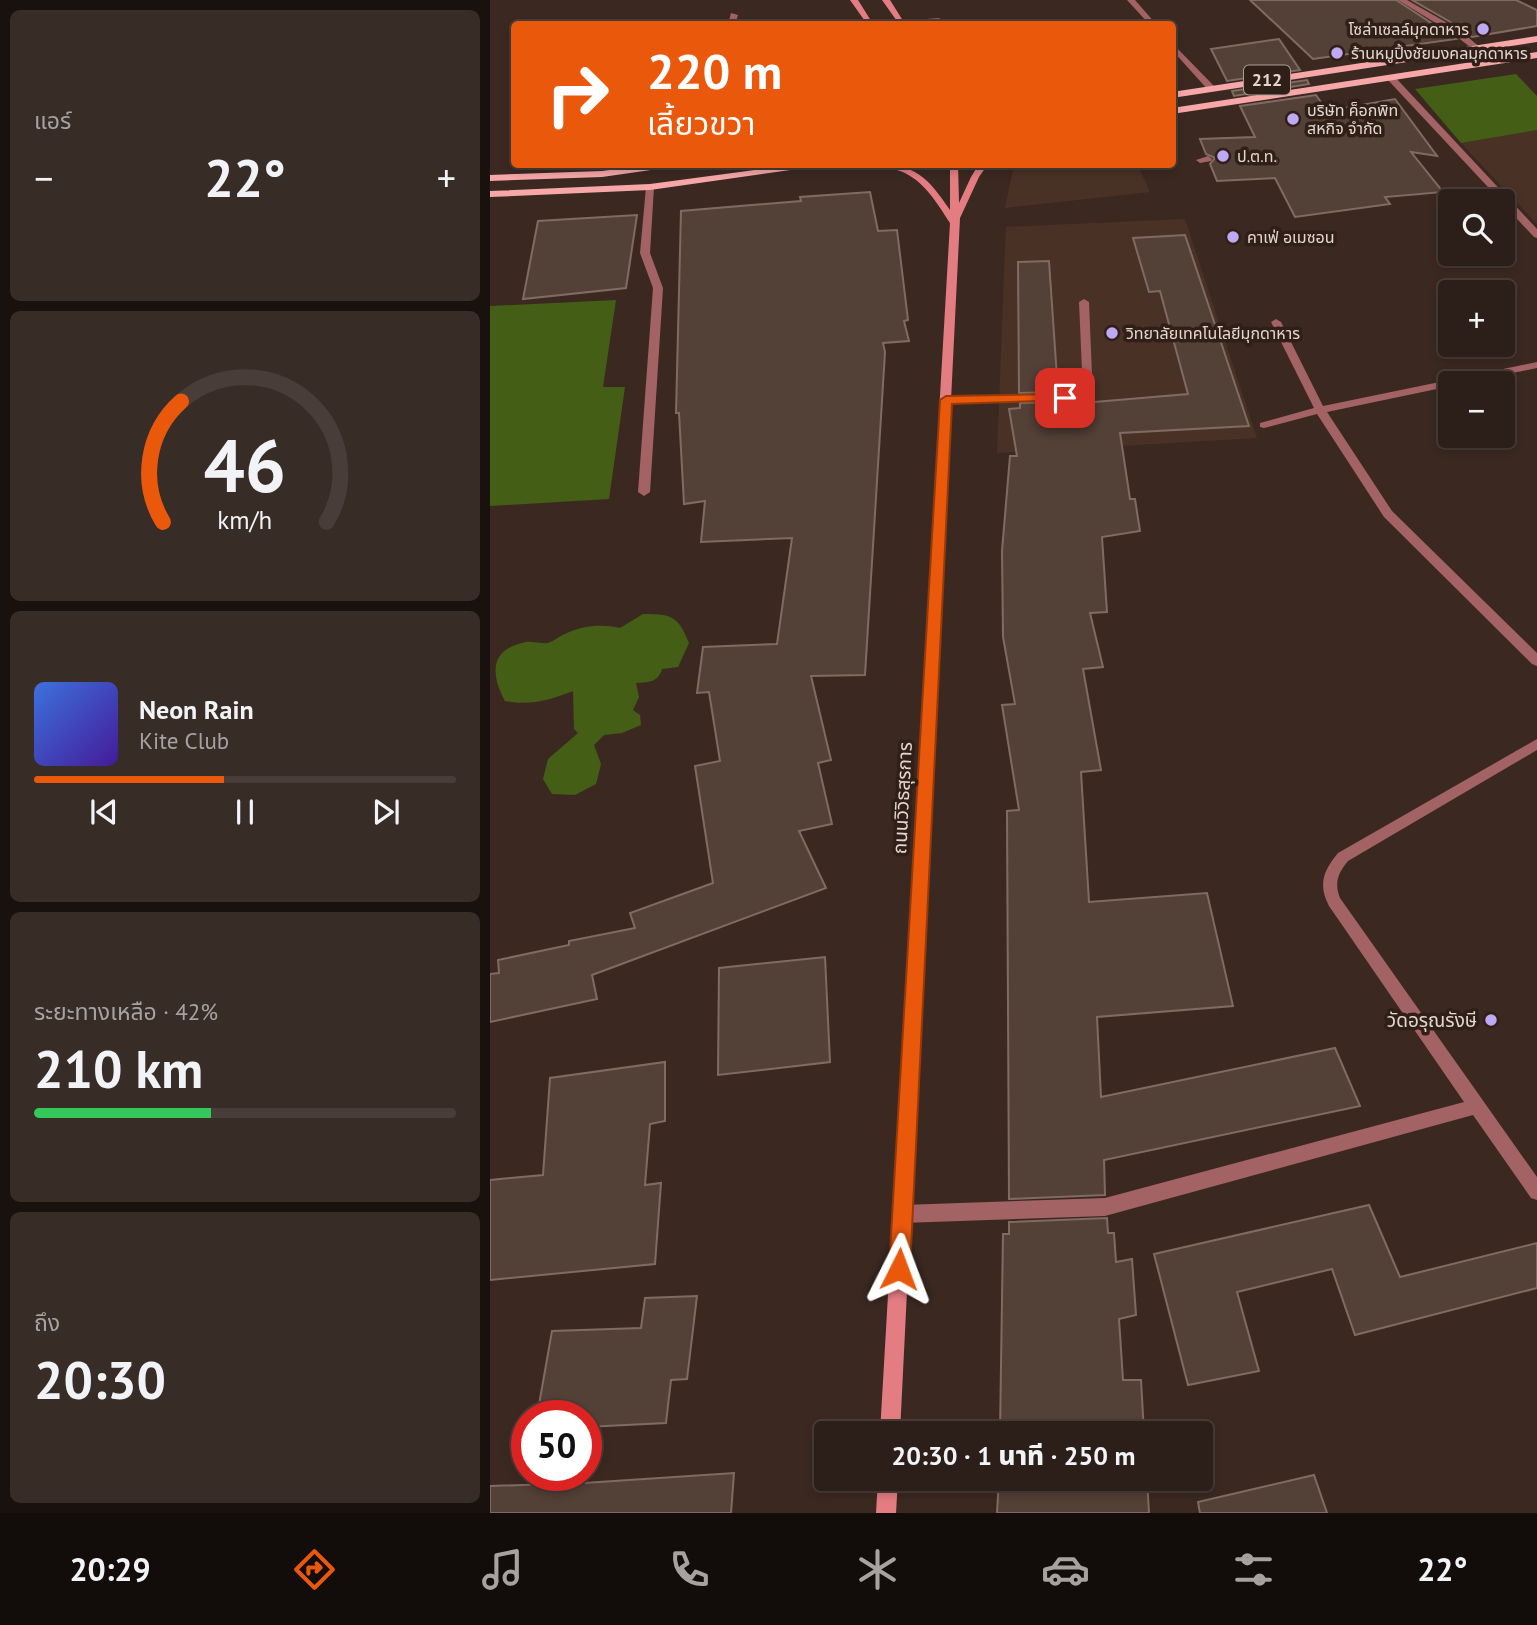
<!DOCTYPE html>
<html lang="th">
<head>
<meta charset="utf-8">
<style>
	body { margin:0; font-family:"PT Sans","Noto Sans Thai",sans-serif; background:#382c26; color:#f1f3f6; height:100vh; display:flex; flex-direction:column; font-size:26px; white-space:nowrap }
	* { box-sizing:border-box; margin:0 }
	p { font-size:23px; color:#a6a2a2 }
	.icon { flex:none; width:38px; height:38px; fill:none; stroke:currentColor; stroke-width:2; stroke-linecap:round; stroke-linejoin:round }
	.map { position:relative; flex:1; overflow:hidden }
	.panel { display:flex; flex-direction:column; gap:10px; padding:10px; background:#18110e; width:490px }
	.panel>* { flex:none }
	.top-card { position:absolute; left:21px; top:21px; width:665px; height:147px; border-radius:7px; box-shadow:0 4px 10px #0003,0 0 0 2px #483d38; background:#ea580c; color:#fff; overflow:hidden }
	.buttons { position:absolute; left:948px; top:189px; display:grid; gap:14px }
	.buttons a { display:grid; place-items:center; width:77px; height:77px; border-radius:7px; background:#2c1f19; box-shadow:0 4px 10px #0003,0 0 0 2px #483d38; font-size:35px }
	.speed { position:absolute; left:21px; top:1400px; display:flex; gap:14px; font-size:35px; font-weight:700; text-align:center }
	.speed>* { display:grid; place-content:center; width:91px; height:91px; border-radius:50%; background:#2c1f19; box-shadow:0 4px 10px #0003,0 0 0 2px #483d38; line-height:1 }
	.speed .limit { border:10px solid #d22; background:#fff; color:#111 }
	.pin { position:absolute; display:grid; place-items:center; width:60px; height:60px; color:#fff; margin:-30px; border-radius:14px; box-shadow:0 4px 10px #0006 }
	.me { position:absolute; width:77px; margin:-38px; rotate:3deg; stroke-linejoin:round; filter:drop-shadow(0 0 5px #0008) }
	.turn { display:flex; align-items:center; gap:24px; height:147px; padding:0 21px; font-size:32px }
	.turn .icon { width:91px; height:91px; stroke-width:2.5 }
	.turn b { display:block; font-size:49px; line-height:60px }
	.big { font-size:52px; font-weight:800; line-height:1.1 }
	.panel .widget { flex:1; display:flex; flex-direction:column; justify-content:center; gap:10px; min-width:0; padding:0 24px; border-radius:10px; background:#382c26 }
	.panel .dial { align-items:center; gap:0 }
	.dial svg { height:182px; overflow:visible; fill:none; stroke:#483d38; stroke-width:7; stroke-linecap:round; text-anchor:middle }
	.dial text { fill:#f1f3f6; stroke:none }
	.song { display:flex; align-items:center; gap:21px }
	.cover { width:84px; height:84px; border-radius:10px; background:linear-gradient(135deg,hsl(220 70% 55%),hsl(260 70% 35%)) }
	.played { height:7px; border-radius:4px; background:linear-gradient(90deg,#ea580c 45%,#483d38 45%) }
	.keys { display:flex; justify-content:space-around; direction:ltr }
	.heat { display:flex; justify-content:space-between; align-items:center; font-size:38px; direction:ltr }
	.charge { height:10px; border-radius:5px; background:linear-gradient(90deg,#34c759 42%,#483d38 0) }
	.trip { position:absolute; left:324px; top:1421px; width:399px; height:70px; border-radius:7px; background:#2c1f19; box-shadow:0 4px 10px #0003,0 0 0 2px #483d38; font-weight:800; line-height:70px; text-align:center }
	.tabs { display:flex; height:112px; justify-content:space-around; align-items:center; background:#120c0a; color:#a6a2a2 }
	.tabs .icon { width:49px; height:49px }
	.tabs .selected { color:#ea580c }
	.tabs b { font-size:32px; color:#f1f3f6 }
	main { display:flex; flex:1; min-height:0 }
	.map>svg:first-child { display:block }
	.built { fill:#493126 }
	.green { fill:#445e16 }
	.building { fill:#534037; stroke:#806b62; stroke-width:2 }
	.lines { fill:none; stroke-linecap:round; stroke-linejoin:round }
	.lane { fill:#a36264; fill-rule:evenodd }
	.street { fill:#a36264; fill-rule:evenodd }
	.secondary { fill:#e47d82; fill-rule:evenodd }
	.primary { fill:#f8a7a9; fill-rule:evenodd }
	.route { fill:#ea580c; stroke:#983908; stroke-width:2 }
	.poi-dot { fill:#bea9f4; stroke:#301f17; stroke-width:2.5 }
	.labels { text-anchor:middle; stroke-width:7; stroke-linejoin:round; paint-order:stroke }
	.far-poi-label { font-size:16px; fill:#e2d6d0; stroke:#301f17; text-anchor:start }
	.shield { fill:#301f17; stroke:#ad9f98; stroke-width:2 }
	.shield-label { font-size:18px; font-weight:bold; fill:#e2d6d0 }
	.street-label { font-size:19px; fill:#e2d6d0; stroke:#301f17 }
	.poi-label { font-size:19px; fill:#e2d6d0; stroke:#301f17; text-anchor:end }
</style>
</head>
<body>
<main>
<section class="panel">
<div class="widget"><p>แอร์</p>
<div class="heat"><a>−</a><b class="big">22°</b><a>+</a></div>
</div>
<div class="widget dial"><svg viewBox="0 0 100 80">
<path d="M14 69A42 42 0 1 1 86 69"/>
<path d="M14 69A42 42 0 0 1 22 16" stroke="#ea580c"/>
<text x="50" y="56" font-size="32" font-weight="700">46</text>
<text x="50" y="72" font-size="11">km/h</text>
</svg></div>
<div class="widget">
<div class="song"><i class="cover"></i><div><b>Neon Rain</b><p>Kite Club</p></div></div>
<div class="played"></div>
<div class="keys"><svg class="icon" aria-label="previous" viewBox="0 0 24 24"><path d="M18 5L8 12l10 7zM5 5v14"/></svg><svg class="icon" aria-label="pause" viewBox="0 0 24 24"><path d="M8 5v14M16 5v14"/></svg><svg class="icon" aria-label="next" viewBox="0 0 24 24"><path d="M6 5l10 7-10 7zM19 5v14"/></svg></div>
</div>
<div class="widget"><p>ระยะทางเหลือ · 42%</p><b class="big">210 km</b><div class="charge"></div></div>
<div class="widget"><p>ถึง</p><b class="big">20:30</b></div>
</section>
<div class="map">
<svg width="1047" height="1513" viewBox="0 0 1047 1513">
	<rect width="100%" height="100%" fill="#3b2921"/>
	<!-- built -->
	<g class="built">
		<path d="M 1047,130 L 1047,224 L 971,143 Z"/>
		<path d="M 524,165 L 648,165 L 660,192 L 515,208 Z"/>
		<path d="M 695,219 L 767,438 L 507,453 L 516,227 Z"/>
	</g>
	<!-- green -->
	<g class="green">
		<path d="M 1026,74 L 1047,96 L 1047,130 L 971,143 L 925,89 Z"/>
		<path d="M 126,300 L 113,387 L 135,387 L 119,499 L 0,506 L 0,306 Z"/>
		<path d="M 153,614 C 182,614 188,616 199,643 L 188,667 L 172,669 C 168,683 158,682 146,683 L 149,697 L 143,710 L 150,715 L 151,725 L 132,733 L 114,735 L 104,745 L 111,764 L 106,784 L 85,795 L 62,794 L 53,779 L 58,759 L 88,733 L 84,729 L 83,691 C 59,700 41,706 15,701 C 0,673 0,649 36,642 C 43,641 51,644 58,643 C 64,641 71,635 77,633 C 95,625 112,624 130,628 Z"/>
	</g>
	<!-- building -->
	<g class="building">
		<path d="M 760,0 L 906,0 L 966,39 L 823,59 Z"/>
		<path d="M 922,0 L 1026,0 L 1047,10 L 1047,26 L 982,37 L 969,27 Z"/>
		<path d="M 789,39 L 810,70 L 737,81 L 721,49 Z"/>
		<path d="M 817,80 L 819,84 L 744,96 L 742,91 Z"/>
		<path d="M 826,95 L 837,111 L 905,99 L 947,156 L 921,152 L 953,192 L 895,197 L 900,204 L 805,217 L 785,178 L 727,181 L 720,164 L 725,158 L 716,154 L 710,139 L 765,137 L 750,106 Z"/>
		<path d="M 380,192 L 388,231 L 407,230 L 418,320 L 414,321 L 419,341 L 393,343 L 395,352 L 375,675 L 321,676 L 341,760 L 328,763 L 342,824 L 309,831 L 336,888 L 102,975 L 107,999 L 0,1022 L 0,974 L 9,973 L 8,960 L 79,945 L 79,941 L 145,928 L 140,913 L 223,883 L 205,766 L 230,761 L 219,692 L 207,693 L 213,647 L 287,644 L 302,538 L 211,542 L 215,501 L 194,504 L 189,413 L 186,413 L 191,211 L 311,201 L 310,197 Z"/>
		<path d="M 147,215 L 136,288 L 33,299 L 48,221 Z"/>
		<path d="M 695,235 L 759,426 L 630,433 L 640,499 L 645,499 L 650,531 L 612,537 L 617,612 L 600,613 L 613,667 L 593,669 L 611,770 L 591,772 L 599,902 L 717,893 L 743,1006 L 607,1017 L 611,1097 L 845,1048 L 870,1106 L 614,1160 L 615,1195 L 519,1199 L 517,811 L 529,810 L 512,705 L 525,704 L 513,637 L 512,551 L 520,456 L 527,456 L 519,409 L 530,408 L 530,403 L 568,402 L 569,405 L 698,394 L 670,291 L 659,292 L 643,238 Z"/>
		<path d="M 559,261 L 568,392 L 529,393 L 528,262 Z"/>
		<path d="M 335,957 L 340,1062 L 228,1075 L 229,968 Z"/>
		<path d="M 175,1062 L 175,1121 L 160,1124 L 155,1185 L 171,1183 L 165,1264 L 0,1280 L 0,1180 L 53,1175 L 60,1078 Z"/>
		<path d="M 879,1205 L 910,1277 L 1047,1243 L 1047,1288 L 865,1335 L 842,1269 L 747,1292 L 769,1371 L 698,1385 L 664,1254 Z"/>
		<path d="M 617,1218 L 618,1233 L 624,1233 L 626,1262 L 642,1259 L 646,1315 L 629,1319 L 633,1380 L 651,1380 L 654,1433 L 510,1433 L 513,1234 L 519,1234 L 519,1222 Z"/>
		<path d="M 207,1296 L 197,1379 L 181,1380 L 176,1423 L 96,1427 L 96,1416 L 47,1416 L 62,1331 L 151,1328 L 155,1298 Z"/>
		<path d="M 244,1473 L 241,1513 L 0,1513 L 0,1486 L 94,1483 Z"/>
		<path d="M 824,1475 L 837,1513 L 710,1513 L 708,1502 Z"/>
		<path d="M 509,1479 L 657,1479 L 659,1513 L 507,1513 Z"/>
	</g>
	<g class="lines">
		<!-- lane -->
		<g class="lane">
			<path d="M 637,0 L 645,0 L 666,24 L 659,24 Z"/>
			<path d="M 908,0 L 917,0 L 968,29 L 991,48 L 984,50 L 962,33 Z"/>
			<path d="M 449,18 L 456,24 L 447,22 L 407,23 L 411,21 Z"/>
			<path d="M 682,43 L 725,87 L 725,91 L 719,91 L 682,50 Z"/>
			<path d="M 756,154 L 760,157 L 759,159 L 750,161 L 746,158 Z"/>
			<path d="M 718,156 L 722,159 L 721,161 L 710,163 L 706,160 Z"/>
			<path d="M 594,299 L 599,302 L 603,399 L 452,402 L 451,400 L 456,397 L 593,394 L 589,302 Z"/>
		</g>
		<!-- street -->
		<g class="street">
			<path d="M 241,13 L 248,15 L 245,24 L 238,24 Z"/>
			<path d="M 898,76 L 904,76 L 1047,229 L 1047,238 L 1044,237 L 1013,204 L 1013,201 L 1011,201 L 898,80 Z"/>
			<path d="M 160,184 L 164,187 L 160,253 L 173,288 L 160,492 L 154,496 L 148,492 L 163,288 L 150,253 L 156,187 Z"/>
			<path d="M 786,319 L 791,322 L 833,406 L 1047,362 L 1047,368 L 974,383 L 961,383 L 961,386 L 837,412 L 902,511 L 1047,653 L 1047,666 L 1042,664 L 894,517 L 827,414 L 774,428 L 770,427 L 770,423 L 824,408 L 781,322 Z"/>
			<path d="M 1047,739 L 1047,750 L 858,861 C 848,873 844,883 850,898 L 1047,1177 L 1047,1200 L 1041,1198 L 983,1115 L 615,1216 L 412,1223 L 406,1220 L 403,1214 L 406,1208 L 412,1205 L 615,1198 L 974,1102 L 839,906 C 828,885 833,871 848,853 Z"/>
		</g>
		<!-- secondary -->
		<g class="secondary">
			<path d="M 360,0 L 368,0 L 383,24 L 377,24 Z"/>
			<path d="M 392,0 L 400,0 L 415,24 L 409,24 Z"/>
			<path d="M 383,164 C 425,164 437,176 460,210 L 460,164 L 468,164 L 469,203 L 481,177 L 489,164 L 498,164 L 489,177 L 470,218 L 410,1433 L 390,1433 L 460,223 C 447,203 434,180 410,171 C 401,168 391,168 383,164 Z"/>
			<path d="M 388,1479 L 408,1479 L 406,1513 L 386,1513 Z"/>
		</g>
		<!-- primary -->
		<g class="primary">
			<path d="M 1047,36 L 1047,42 L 682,98 L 682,92 Z"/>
			<path d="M 1047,52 L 1047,58 L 682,114 L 682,108 Z"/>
			<path d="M 165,164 L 203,164 L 112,177 L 0,181 L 0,175 L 112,171 Z"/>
			<path d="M 309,164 L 343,164 L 160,190 L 0,197 L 0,191 L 160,184 Z"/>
		</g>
	</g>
	<!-- route -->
	<path class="route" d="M 575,394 L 579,395 L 579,400 L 462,404 L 420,1269 L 417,1276 L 409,1279 L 402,1276 L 399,1269 L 450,400 L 456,396 Z"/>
	<!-- markers -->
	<g class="poi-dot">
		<circle cx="993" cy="29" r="7"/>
		<circle cx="847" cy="53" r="7"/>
		<circle cx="803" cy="119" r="7"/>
		<circle cx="733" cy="156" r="7"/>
		<circle cx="743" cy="237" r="7"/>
		<circle cx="622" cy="333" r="7"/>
		<circle cx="1001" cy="1020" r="7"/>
	</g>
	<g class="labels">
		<!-- far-poi labels -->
		<g class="far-poi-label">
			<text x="979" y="35" text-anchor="end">โซล่าเซลล์มุกดาหาร</text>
			<text x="861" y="59">ร้านหมูปิ้งชัยมงคลมุกดาหาร</text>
			<text x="817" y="116">บริษัท ค็อกพิท<tspan x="817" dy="18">สหกิจ จำกัด</tspan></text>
			<text x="747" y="162">ป.ต.ท.</text>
			<text x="757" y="243">คาเฟ่ อเมซอน</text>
			<text x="636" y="339">วิทยาลัยเทคโนโลยีมุกดาหาร</text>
		</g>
		<!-- shield labels -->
		<rect class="shield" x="754" y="65.5" width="46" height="29" rx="5"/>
		<g class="shield-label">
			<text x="777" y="86">212</text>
		</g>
		<!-- street labels -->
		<g class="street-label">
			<text transform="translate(412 798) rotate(-87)" y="7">ถนนวิวิธสุรการ</text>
		</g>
		<!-- poi labels -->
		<g class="poi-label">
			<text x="987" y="1027">วัดอรุณรังษี</text>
		</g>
	</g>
</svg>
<div class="buttons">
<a><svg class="icon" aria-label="search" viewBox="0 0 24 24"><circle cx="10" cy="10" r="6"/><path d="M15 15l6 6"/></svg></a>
<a>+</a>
<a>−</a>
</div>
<div class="speed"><div class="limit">50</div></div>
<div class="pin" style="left:575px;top:398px;background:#d93025"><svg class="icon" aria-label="arrive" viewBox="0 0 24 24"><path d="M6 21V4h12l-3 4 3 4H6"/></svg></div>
<svg class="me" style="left:409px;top:1269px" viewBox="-20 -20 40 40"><path d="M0-17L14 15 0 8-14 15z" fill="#ea580c" stroke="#fff" stroke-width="4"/></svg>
<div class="trip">20:30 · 1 นาที · 250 m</div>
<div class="top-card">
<div class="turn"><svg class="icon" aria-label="right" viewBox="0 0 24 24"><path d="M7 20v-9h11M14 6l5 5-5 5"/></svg><div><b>220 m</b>เลี้ยวขวา</div></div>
</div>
</div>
</main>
<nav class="tabs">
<b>20:29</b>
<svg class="icon selected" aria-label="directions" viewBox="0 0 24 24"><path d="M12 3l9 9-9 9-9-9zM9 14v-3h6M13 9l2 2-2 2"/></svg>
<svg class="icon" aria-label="music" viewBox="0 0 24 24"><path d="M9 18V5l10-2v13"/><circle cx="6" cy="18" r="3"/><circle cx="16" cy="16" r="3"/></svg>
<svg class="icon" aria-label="phone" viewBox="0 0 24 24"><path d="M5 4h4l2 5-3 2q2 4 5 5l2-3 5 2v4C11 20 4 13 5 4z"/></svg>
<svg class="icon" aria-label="climate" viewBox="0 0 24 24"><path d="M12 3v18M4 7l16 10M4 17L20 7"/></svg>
<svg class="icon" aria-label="car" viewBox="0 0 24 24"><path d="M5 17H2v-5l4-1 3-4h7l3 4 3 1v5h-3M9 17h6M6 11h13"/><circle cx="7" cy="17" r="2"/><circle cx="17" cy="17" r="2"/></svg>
<svg class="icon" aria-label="filters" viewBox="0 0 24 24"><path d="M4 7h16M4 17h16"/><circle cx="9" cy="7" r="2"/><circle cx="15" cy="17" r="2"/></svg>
<b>22°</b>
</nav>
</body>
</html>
